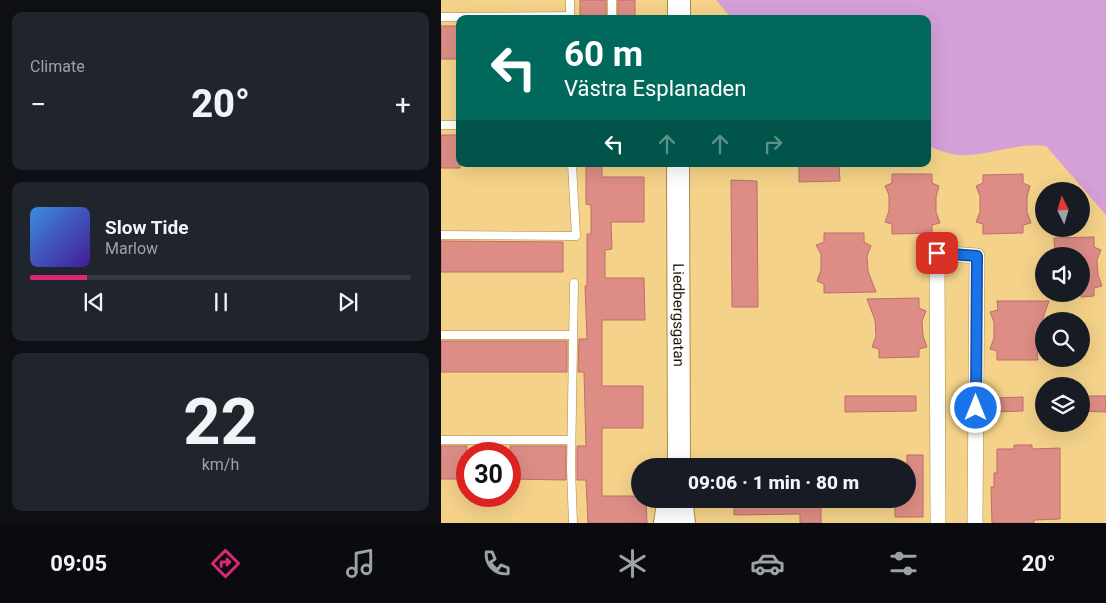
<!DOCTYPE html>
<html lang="en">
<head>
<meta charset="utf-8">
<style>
	body { margin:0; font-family:Roboto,sans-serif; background:#20242c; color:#f1f3f6; height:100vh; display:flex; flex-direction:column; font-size:19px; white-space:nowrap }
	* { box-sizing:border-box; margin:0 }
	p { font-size:16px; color:#9ea1a6 }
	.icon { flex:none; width:28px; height:28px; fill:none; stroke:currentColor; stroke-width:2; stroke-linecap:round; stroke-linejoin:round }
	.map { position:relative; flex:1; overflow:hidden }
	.sheet { display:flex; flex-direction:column; gap:12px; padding:12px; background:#0d0f14; width:441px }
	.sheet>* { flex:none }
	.top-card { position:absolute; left:15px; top:15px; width:475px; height:152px; border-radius:10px; box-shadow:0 5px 20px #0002; background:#00695c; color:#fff; overflow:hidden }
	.needle { width:32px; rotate:355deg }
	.controls { position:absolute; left:594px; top:182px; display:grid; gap:10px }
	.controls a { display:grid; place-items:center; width:55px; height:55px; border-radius:50%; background:#171b24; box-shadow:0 5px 20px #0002; font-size:25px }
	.speed { position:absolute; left:15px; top:442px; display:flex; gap:10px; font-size:25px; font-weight:700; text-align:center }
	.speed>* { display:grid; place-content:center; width:65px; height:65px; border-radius:50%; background:#171b24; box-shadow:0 5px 20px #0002; line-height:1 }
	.speed .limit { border:8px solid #d22; background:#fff; color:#111 }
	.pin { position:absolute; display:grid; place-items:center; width:42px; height:42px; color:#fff; margin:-21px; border-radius:10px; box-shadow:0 2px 8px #0006 }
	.me { position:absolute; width:55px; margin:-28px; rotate:0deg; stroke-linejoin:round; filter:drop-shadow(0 0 4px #0008) }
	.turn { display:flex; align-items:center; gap:18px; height:105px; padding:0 25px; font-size:22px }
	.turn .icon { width:65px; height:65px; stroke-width:2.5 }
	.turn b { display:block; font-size:35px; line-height:42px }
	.lanes { display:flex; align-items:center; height:48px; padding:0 25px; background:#0003; justify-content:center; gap:25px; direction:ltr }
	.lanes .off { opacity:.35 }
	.big { font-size:38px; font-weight:800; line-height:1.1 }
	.sheet .tile { flex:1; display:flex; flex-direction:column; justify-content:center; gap:8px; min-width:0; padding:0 18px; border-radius:10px; background:#20242c }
	.sheet .dial { align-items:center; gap:0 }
	.dial b { font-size:65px; line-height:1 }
	.song { display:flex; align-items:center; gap:15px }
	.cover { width:60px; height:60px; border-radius:8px; background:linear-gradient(135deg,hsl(210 70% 55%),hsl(260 70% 35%)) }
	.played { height:5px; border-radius:2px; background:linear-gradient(90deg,#db2777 15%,#363941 15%) }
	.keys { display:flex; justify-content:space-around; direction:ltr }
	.heat { display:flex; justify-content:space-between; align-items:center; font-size:28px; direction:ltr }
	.trip { position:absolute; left:190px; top:458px; width:285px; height:50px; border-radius:25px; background:#171b24; box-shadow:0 5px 20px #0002; font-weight:800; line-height:50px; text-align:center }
	.dock { display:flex; height:80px; justify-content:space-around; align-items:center; background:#090b0e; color:#9ea1a6 }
	.dock .icon { width:35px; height:35px }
	.dock .active { color:#db2777 }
	.dock b { font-size:22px; color:#f1f3f6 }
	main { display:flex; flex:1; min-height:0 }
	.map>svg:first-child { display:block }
	.green { fill:#d59fd8 }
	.building { fill:#dd8d85; stroke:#bc6f69 }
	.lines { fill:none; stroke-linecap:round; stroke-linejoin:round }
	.lane-casing { stroke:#ab8b42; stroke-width:9 }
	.street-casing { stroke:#ab8b42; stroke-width:16 }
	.secondary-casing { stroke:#ab8b42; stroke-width:24 }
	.lane { stroke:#fff; stroke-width:8 }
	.street { stroke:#fff; stroke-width:15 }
	.secondary { stroke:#fff; stroke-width:22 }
	.route-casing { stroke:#114b97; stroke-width:12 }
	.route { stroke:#1a73e8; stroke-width:9 }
	.labels { text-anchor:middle; stroke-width:5; stroke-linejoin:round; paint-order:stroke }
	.street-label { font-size:15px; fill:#1e1400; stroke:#f4d289 }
</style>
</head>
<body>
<main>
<section class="sheet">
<div class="tile"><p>Climate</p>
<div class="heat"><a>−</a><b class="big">20°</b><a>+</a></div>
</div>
<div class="tile">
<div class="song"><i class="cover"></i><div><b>Slow Tide</b><p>Marlow</p></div></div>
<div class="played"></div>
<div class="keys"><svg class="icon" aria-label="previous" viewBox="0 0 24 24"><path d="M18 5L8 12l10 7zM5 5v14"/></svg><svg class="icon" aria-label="pause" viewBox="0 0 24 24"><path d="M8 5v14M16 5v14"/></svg><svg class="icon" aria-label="next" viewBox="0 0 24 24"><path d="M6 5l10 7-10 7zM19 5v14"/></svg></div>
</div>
<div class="tile dial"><b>22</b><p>km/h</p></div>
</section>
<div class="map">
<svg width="665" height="523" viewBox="0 0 665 523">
	<rect width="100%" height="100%" fill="#f4d289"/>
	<!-- green -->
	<path class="green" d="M 275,0 L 665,0 L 665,215 L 605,146 C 576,142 546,157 516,155 C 507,154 496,149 486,146 L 486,19 L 291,19 Z"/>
	<!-- building -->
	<g class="building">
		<path d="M 139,0 L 165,0 L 165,19 L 144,19 L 144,15 L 139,15 Z"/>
		<rect x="177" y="0" width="17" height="19"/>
		<rect x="0" y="26" width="19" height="33"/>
		<rect x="0" y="135" width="19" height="33"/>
		<path d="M 145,164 L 161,164 L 161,177 L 203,177 L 203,222 L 170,222 L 171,249 L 164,250 L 164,278 L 203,278 L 204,320 L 161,320 L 161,386 L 202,386 L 202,428 L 161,428 L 161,496 L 199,496 L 199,499 L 205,499 L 206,523 L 147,523 L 145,480 L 136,480 L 136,446 L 145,446 L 143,372 L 137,372 L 138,339 L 146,339 L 144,286 L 146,286 L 146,234 L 150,234 L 150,205 L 145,204 Z"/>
		<path d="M 358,164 L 398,164 L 399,181 L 358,182 Z"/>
		<path d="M 451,174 L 491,174 L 491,183 L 498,186 L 495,197 L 495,212 L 499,223 L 491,225 L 491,233 L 451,234 L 451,224 L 444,222 L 448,211 L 448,195 L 444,186 L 451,183 Z"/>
		<path d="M 582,174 L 582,183 L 589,186 L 586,197 L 586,212 L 590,223 L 582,225 L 582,233 L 542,234 L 542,224 L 535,222 L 539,212 L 539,196 L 535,186 L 542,183 L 542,175 Z"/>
		<path d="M 290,180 L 316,181 L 317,307 L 291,307 Z"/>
		<path d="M 383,233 L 423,233 L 423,242 L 430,246 L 426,256 L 427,271 L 435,292 L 383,293 L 383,284 L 376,281 L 380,270 L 380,254 L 375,245 L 383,242 Z"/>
		<path d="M 653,237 L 653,247 L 660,250 L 656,260 L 657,275 L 661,286 L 653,288 L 653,296 L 640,297 L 640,256 L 614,256 L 613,238 Z"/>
		<path d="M 0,241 L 122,242 L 122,272 L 0,272 Z"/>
		<path d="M 478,298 L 478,308 L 485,311 L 481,321 L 482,336 L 486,347 L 478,349 L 478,357 L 438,358 L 438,349 L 431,347 L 435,336 L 434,320 L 426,299 Z"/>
		<path d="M 556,301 L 608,301 L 600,324 L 600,339 L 602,350 L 596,352 L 597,360 L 556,360 L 556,351 L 549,349 L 553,338 L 553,322 L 549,312 L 557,310 Z"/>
		<rect x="0" y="341" width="126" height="31"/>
		<path d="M 404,396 L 475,396 L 475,411 L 404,412 Z"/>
		<path d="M 640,396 L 665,396 L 665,412 L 640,411 Z"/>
		<path d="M 582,397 L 582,411 L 555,412 L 555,398 Z"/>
		<path d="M 573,445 L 591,445 L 591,449 L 619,448 L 619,519 L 593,520 L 593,523 L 551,523 L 550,487 L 553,487 L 553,473 L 556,473 L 556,449 L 573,449 Z"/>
		<rect x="0" y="446" width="26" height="33"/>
		<path d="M 69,446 L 125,446 L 125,480 L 69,479 Z"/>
		<path d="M 466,455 L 482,455 L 482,517 L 454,517 L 454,499 L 466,499 Z"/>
		<path d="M 293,499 L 380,499 L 380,523 L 359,523 L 359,514 L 293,515 Z"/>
	</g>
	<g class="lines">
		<defs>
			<g id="lane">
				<path d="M 129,0 L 129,19"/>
				<path d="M 171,0 L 171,19"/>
				<path d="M 0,17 L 129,16"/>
				<path d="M 0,125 L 19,125"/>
				<path d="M 0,235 L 135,236 L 131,164"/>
				<path d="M 0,335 L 131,335"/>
				<path d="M 0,440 L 130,440"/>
				<path d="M 132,523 L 130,468 L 133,283"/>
			</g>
			<path id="street" d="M 497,523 L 496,253 L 536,256 L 534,523"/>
			<g id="secondary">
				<path d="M 238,19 L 238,0"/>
				<path id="s1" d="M 237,164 L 238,466"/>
				<path d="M 240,499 L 243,523"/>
				<path d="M 224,523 L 226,510 L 232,499"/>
			</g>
		</defs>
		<!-- lane casing -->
		<use href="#lane" class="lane-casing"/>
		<!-- street casing -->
		<use href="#street" class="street-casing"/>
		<!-- secondary casing -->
		<use href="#secondary" class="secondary-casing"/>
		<!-- lane -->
		<use href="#lane" class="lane"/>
		<!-- street -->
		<use href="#street" class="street"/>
		<!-- secondary -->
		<use href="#secondary" class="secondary"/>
	</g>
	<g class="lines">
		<defs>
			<path id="route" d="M 496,253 L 536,256 L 535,408"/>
		</defs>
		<!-- route casing -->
		<use href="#route" class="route-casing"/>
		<!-- route -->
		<use href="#route" class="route"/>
	</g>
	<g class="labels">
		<!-- street labels -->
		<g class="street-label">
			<text dy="5" stroke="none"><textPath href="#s1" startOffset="151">Liedbergsgatan</textPath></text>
		</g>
	</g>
</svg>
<div class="controls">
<a><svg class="needle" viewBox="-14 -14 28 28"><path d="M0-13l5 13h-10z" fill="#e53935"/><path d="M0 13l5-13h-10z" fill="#9ea1a6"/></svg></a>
<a><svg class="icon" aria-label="sound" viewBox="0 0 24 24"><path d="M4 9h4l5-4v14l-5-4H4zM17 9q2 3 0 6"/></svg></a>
<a><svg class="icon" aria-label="search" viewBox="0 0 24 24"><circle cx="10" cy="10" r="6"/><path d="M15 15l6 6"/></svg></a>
<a><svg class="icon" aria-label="layers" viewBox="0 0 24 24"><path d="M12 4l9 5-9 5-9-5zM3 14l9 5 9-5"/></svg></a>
</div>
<div class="speed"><div class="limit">30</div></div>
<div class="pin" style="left:496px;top:253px;background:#d93025"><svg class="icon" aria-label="arrive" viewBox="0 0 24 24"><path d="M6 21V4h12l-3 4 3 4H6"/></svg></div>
<svg class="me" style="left:535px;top:408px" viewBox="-20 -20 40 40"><circle r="17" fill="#1a73e8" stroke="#fff" stroke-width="3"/><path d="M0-11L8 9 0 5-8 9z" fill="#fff"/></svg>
<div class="trip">09:06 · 1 min · 80 m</div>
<div class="top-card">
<div class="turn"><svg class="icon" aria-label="left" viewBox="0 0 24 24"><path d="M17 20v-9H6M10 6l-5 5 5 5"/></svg><div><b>60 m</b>Västra Esplanaden</div></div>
<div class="lanes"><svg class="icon" aria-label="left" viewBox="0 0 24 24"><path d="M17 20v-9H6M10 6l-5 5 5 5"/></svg><svg class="icon off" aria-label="ahead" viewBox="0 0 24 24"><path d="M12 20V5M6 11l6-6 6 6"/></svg><svg class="icon off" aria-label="ahead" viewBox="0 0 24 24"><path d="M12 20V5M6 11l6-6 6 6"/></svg><svg class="icon off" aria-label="right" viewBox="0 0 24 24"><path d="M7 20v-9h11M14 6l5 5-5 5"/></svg></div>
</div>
</div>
</main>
<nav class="dock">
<b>09:05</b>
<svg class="icon active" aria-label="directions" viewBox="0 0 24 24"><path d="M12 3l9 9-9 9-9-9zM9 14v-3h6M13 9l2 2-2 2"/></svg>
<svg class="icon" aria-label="music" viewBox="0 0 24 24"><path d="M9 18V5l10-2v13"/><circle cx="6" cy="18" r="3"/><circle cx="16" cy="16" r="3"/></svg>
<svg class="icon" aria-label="phone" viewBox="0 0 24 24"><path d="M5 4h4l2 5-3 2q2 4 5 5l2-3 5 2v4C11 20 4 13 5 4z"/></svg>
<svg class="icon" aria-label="climate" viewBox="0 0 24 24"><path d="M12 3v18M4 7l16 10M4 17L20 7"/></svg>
<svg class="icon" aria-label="car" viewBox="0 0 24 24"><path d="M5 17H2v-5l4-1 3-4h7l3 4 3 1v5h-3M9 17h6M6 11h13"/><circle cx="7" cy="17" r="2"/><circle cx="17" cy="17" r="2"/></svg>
<svg class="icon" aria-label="filters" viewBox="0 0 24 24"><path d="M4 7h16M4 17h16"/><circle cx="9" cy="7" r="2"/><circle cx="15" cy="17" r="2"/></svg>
<b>20°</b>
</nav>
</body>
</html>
